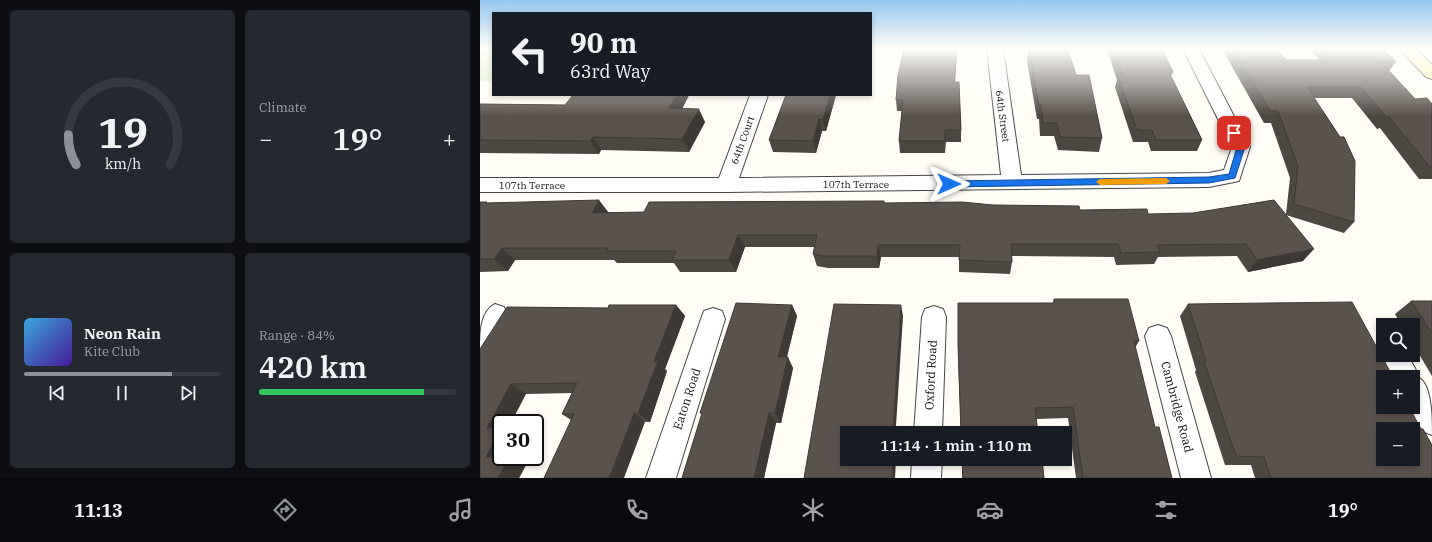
<!DOCTYPE html>
<html lang="en">
<head>
<meta charset="utf-8">
<style>
	body { margin:0; font-family:"IBM Plex Serif",serif; background:#242831; color:#f1f3f6; height:100vh; display:flex; flex-direction:column; font-size:15px; white-space:nowrap }
	* { box-sizing:border-box; margin:0 }
	p { font-size:13px; color:#9ea1a6 }
	.icon { flex:none; width:22px; height:22px; fill:none; stroke:currentColor; stroke-width:2; stroke-linecap:round; stroke-linejoin:round }
	.map { position:relative; flex:1; overflow:hidden }
	.side { display:flex; flex-direction:column; gap:10px; padding:10px; background:#0d0f14; width:480px }
	.side>* { flex:none }
	.hud { position:absolute; left:12px; top:12px; width:380px; height:84px; border-radius:0px; box-shadow:0 2px 6px #0003; background:#171b24; color:#f1f3f6; overflow:hidden }
	.tools { position:absolute; left:896px; top:318px; display:grid; gap:8px }
	.tools a { display:grid; place-items:center; width:44px; height:44px; border-radius:0px; background:#171b24; box-shadow:0 2px 6px #0003; font-size:20px }
	.speed { position:absolute; left:12px; top:414px; display:flex; gap:8px; font-size:20px; font-weight:700; text-align:center }
	.speed>* { display:grid; place-content:center; width:52px; height:52px; border-radius:50%; background:#171b24; box-shadow:0 2px 6px #0003; line-height:1 }
	.speed .limit { border:2px solid #111; border-radius:6px; background:#fff; color:#111 }
	.pin { position:absolute; display:grid; place-items:center; width:34px; height:34px; color:#fff; margin:-17px; border-radius:8px; box-shadow:0 2px 6px #0006 }
	.me { position:absolute; width:44px; margin:-22px; rotate:90deg; stroke-linejoin:round; filter:drop-shadow(0 0 3px #0008) }
	.turn { display:flex; align-items:center; gap:14px; height:84px; padding:0 12px; font-size:18px }
	.turn .icon { width:52px; height:52px; stroke-width:2.5 }
	.turn b { display:block; font-size:28px; line-height:34px }
	.big { font-size:30px; font-weight:600; line-height:1.1 }
	.side .widget { flex:1; display:flex; flex-direction:column; justify-content:center; gap:6px; min-width:0; padding:0 14px; border-radius:6px; background:#242831 }
	.side .dial { align-items:center; gap:0 }
	.dial svg { height:104px; overflow:visible; fill:none; stroke:#363941; stroke-width:7; stroke-linecap:round; text-anchor:middle }
	.dial text { fill:#f1f3f6; stroke:none }
	.song { display:flex; align-items:center; gap:12px }
	.cover { width:48px; height:48px; border-radius:6px; background:linear-gradient(135deg,hsl(200 70% 55%),hsl(260 70% 35%)) }
	.played { height:4px; border-radius:2px; background:linear-gradient(90deg,#8c9099 75%,#363941 75%) }
	.keys { display:flex; justify-content:space-around; direction:ltr }
	.heat { display:flex; justify-content:space-between; align-items:center; font-size:22px; direction:ltr }
	.charge { height:6px; border-radius:3px; background:linear-gradient(90deg,#34c759 84%,#363941 0) }
	.side .tiles { flex:1; display:grid; gap:10px; grid-template-columns:repeat(2,1fr) }
	.trip { position:absolute; left:360px; top:426px; width:232px; height:40px; border-radius:0px; background:#171b24; box-shadow:0 2px 6px #0003; font-weight:600; line-height:40px; text-align:center }
	.tabs { display:flex; height:64px; justify-content:space-around; align-items:center; background:#090b0e; color:#9ea1a6 }
	.tabs .icon { width:28px; height:28px }
	.tabs .current { color:#8c9099 }
	.tabs b { font-size:18px; color:#f1f3f6 }
	main { display:flex; flex:1; min-height:0 }
	.map>svg:first-child { display:block }
	.green { fill:#d5ebbd }
	.lines { fill:none; stroke-linecap:round; stroke-linejoin:round }
	.street-casing { stroke:#444; stroke-width:2 }
	.secondary-casing { stroke:#333; stroke-width:2 }
	.street { fill:#fff; fill-rule:evenodd }
	.secondary { fill:#fff6b0; fill-rule:evenodd }
	.wall { fill:#4d4742 }
	.shaded-wall { fill:#3f3936 }
	.building { fill:#5a524d; stroke:#3f3936; fill-rule:evenodd }
	.route { fill:#1a73e8; stroke:#114b97 }
	.slow { fill:#f59e0b }
	.labels { text-anchor:middle; stroke-width:4; stroke-linejoin:round; paint-order:stroke }
	.street-label { font-size:10px; fill:#111; stroke:#fff }
	.near-street-label { font-size:12px; fill:#111; stroke:#fff }
</style>
</head>
<body>
<main>
<section class="side">
<div class="tiles">
<div class="widget dial"><svg viewBox="0 0 100 80">
<path d="M14 69A42 42 0 1 1 86 69"/>
<path d="M14 69A42 42 0 0 1 8 46" stroke="#8c9099"/>
<text x="50" y="56" font-size="32" font-weight="700">19</text>
<text x="50" y="72" font-size="11">km/h</text>
</svg></div>
<div class="widget"><p>Climate</p>
<div class="heat"><a>−</a><b class="big">19°</b><a>+</a></div>
</div>
<div class="widget">
<div class="song"><i class="cover"></i><div><b>Neon Rain</b><p>Kite Club</p></div></div>
<div class="played"></div>
<div class="keys"><svg class="icon" aria-label="previous" viewBox="0 0 24 24"><path d="M18 5L8 12l10 7zM5 5v14"/></svg><svg class="icon" aria-label="pause" viewBox="0 0 24 24"><path d="M8 5v14M16 5v14"/></svg><svg class="icon" aria-label="next" viewBox="0 0 24 24"><path d="M6 5l10 7-10 7zM19 5v14"/></svg></div>
</div>
<div class="widget"><p>Range · 84%</p><b class="big">420 km</b><div class="charge"></div></div>
</div>
</section>
<div class="map">
<svg width="952" height="478" viewBox="0 0 952 478">
	<rect width="100%" height="100%" fill="#fffdf5"/>
	<!-- green -->
	<rect class="green" x="0" y="49" width="13" height="32"/>
	<g class="lines">
		<defs>
			<g id="street">
				<path d="M 507,49 L 523,49 L 541,175 L 729,173 L 744,170 L 752,147 L 703,49 L 719,49 L 770,147 L 759,181 L 729,187 L 246,192 L 0,192 L 0,178 L 239,178 L 270,95 L 288,95 L 259,178 L 521,175 Z"/>
				<path d="M 15,304 L 24,307 L 27,315 L 9,348 L 0,351 C 0,333 0,312 15,304 Z"/>
				<path d="M 454,306 L 463,309 L 466,317 L 462,433 L 434,433 L 442,317 L 445,309 Z"/>
				<path d="M 233,308 L 242,311 L 245,319 L 196,478 L 166,478 L 221,319 L 224,311 Z"/>
				<path d="M 678,325 L 687,328 L 691,336 L 731,478 L 701,478 L 665,336 L 669,328 Z"/>
				<path d="M 903,348 L 903,355 L 927,355 L 935,368 L 939,378 C 952,385 952,419 952,435 L 942,431 L 928,407 L 933,407 L 933,377 L 912,377 L 900,355 Z"/>
				<path d="M 432,459 L 462,459 L 461,478 L 431,478 Z"/>
			</g>
			<path id="secondary" d="M 919,49 L 936,49 L 952,65 L 952,79 L 946,77 Z"/>
		</defs>
		<!-- street casing -->
		<use href="#street" class="street-casing"/>
		<!-- secondary casing -->
		<use href="#secondary" class="secondary-casing"/>
		<!-- street -->
		<use href="#street" class="street"/>
		<!-- secondary -->
		<use href="#secondary" class="secondary"/>
	</g>
	<!-- wall -->
	<g class="wall">
		<path d="M 424,49 L 477,49 L 475,82 L 481,130 L 481,142 L 466,142 L 465,153 L 420,153 L 419,141 L 422,111 L 417,111 L 416,100 Z"/>
		<path d="M 547,49 L 588,49 L 596,75 L 622,138 L 619,152 L 578,150 L 574,136 L 560,136 L 559,119 L 557,119 L 547,61 L 548,53 Z"/>
		<path d="M 627,49 L 682,49 L 693,72 L 691,76 L 722,140 L 717,151 L 671,151 L 668,142 L 653,142 L 635,87 L 637,80 Z"/>
		<path d="M 742,49 L 797,49 L 806,60 L 839,60 L 832,51 L 833,49 L 903,49 L 916,62 L 909,71 L 935,99 L 952,104 L 952,179 L 939,179 L 900,128 L 897,129 L 872,98 L 835,98 L 874,222 L 864,233 L 806,215 L 823,261 L 768,272 L 757,256 L 678,257 L 674,264 L 636,265 L 634,257 L 531,256 L 532,262 L 530,274 L 479,272 L 479,257 L 401,257 L 399,268 L 348,268 L 337,266 L 333,254 L 335,247 L 265,247 L 256,272 L 200,272 L 194,263 L 137,263 L 134,260 L 35,260 L 28,271 L 0,272 L 0,202 L 8,203 L 129,213 L 164,212 L 404,201 L 404,203 L 513,205 L 668,214 L 806,214 L 810,178 L 791,123 L 784,123 Z"/>
		<path d="M 209,95 L 202,109 L 225,122 L 209,152 L 121,150 L 119,154 L 0,153 L 0,104 L 85,105 Z"/>
		<path d="M 306,95 L 356,95 L 346,131 L 342,131 L 336,153 L 293,152 L 289,140 Z"/>
		<path d="M 574,299 L 659,341 L 655,348 L 675,427 L 692,478 L 596,478 L 588,418 L 556,419 L 558,433 L 481,433 L 478,356 L 478,303 L 573,303 Z"/>
		<path d="M 931,301 L 952,301 L 952,376 L 933,344 L 933,325 L 921,325 L 915,314 Z"/>
		<path d="M 708,304 L 952,478 L 775,478 L 771,465 L 745,465 L 715,372 L 716,370 L 700,316 Z"/>
		<path d="M 196,305 L 205,316 L 185,369 L 187,371 L 170,422 L 91,420 L 82,414 L 92,393 L 46,394 L 21,423 L 21,457 L 30,457 L 46,465 L 39,478 L 0,478 L 0,349 L 128,308 Z"/>
		<path d="M 312,305 L 317,316 L 307,357 L 313,368 L 301,423 L 296,423 L 284,478 L 202,478 L 222,414 L 220,413 Z"/>
		<path d="M 482,459 L 562,459 L 564,478 L 482,478 Z"/>
	</g>
	<!-- shaded-wall -->
	<g class="shaded-wall">
		<path d="M 477,49 L 474,94 L 474,82 Z"/>
		<path d="M 197,95 L 209,95 L 196,121 L 189,108 Z"/>
		<path d="M 350,95 L 356,95 L 346,131 L 343,120 Z"/>
		<path d="M 219,109 L 225,122 L 209,152 L 202,139 Z"/>
		<path d="M 339,119 L 342,131 L 336,153 L 333,141 Z"/>
		<path d="M 113,137 L 121,150 L 119,154 L 110,141 Z"/>
		<path d="M 119,200 L 129,213 L 112,213 Z"/>
		<path d="M 258,235 L 265,247 L 256,272 L 249,260 Z"/>
		<path d="M 398,245 L 401,257 L 399,268 L 397,256 Z"/>
		<path d="M 22,248 L 35,260 L 28,271 L 14,259 Z"/>
		<path d="M 834,249 L 823,261 L 768,272 L 777,260 Z"/>
		<path d="M 196,305 L 205,316 L 185,369 L 187,371 L 170,422 L 158,413 L 174,361 Z"/>
		<path d="M 312,305 L 317,316 L 304,368 L 298,357 Z"/>
		<path d="M 421,305 L 423,316 L 416,426 L 418,433 L 415,433 L 413,426 Z"/>
		<path d="M 308,357 L 313,368 L 301,423 L 295,413 Z"/>
		<path d="M 31,384 L 46,394 L 31,423 L 21,423 L 21,457 L 6,457 L 7,428 Z"/>
		<path d="M 154,413 L 165,422 L 144,478 L 129,478 Z"/>
		<path d="M 289,413 L 296,423 L 284,478 L 274,478 Z"/>
		<path d="M 30,457 L 46,465 L 39,478 L 18,478 Z"/>
		<path d="M 413,459 L 416,459 L 415,478 L 412,478 Z"/>
	</g>
	<!-- building -->
	<g class="building">
		<path d="M 424,49 L 477,49 L 474,82 L 479,82 L 481,130 L 465,130 L 465,141 L 419,141 L 423,100 L 416,100 L 418,75 Z"/>
		<path d="M 549,49 L 588,49 L 596,75 L 609,75 L 622,138 L 580,137 L 577,123 L 563,123 L 561,105 L 559,105 Z"/>
		<path d="M 634,49 L 682,49 L 693,72 L 689,72 L 722,140 L 676,140 L 672,130 L 657,130 L 638,76 L 642,75 Z"/>
		<path d="M 754,49 L 797,49 L 806,60 L 855,60 L 846,49 L 903,49 L 916,62 L 901,62 L 935,99 L 947,98 L 952,104 L 952,167 L 950,167 L 909,117 L 906,117 L 881,87 L 827,87 L 860,137 L 864,137 L 875,161 L 874,222 L 814,204 L 818,166 L 798,111 L 790,111 Z"/>
		<path d="M 93,95 L 197,95 L 189,108 L 219,109 L 202,139 L 113,137 L 110,141 L 0,140 L 0,104 L 85,105 Z"/>
		<path d="M 306,95 L 350,95 L 343,120 L 339,119 L 333,141 L 289,140 Z"/>
		<path d="M 119,200 L 112,213 L 164,212 L 169,202 L 404,201 L 404,203 L 482,202 L 513,205 L 599,206 L 600,210 L 667,209 L 668,214 L 713,213 L 794,200 L 834,249 L 777,260 L 766,244 L 677,245 L 680,252 L 641,253 L 638,244 L 531,244 L 532,262 L 479,260 L 480,245 L 398,245 L 397,256 L 344,256 L 333,254 L 337,235 L 258,235 L 249,260 L 192,260 L 196,251 L 127,251 L 128,248 L 22,248 L 14,259 L 0,259 L 0,202 L 7,202 L 6,203 Z"/>
		<path d="M 574,299 L 648,299 L 659,341 L 654,341 L 675,427 L 679,427 L 692,478 L 603,478 L 593,407 L 555,408 L 558,433 L 481,433 L 478,344 L 478,303 L 574,303 Z"/>
		<path d="M 931,301 L 952,301 L 952,333 Z"/>
		<path d="M 872,302 L 913,377 L 903,377 L 903,407 L 929,407 L 941,429 L 943,429 L 952,445 L 952,478 L 791,478 L 784,457 L 756,456 L 724,361 L 726,361 L 708,304 ZM 903,429 L 933,429 L 933,459 L 903,459 Z"/>
		<path d="M 256,303 L 312,305 L 298,357 L 308,357 L 295,413 L 289,413 L 274,478 L 202,478 L 222,413 L 220,413 Z"/>
		<path d="M 354,304 L 421,305 L 413,426 L 416,426 L 415,433 L 367,433 L 367,459 L 413,459 L 412,478 L 324,478 Z"/>
		<path d="M 129,305 L 196,305 L 174,361 L 178,361 L 158,413 L 154,413 L 129,478 L 64,478 L 94,414 L 82,414 L 97,383 L 31,384 L 7,428 L 21,428 L 21,430 L 6,457 L 30,457 L 18,478 L 0,478 L 0,349 L 27,307 L 128,308 Z"/>
		<path d="M 482,459 L 562,459 L 564,478 L 483,478 Z"/>
	</g>
	<!-- sky -->
	<linearGradient id="sky" x2="0" y2="1"><stop stop-color="#95c6ee"/><stop offset="0.42" stop-color="#fffefa"/><stop offset="1" stop-color="#fffefa" stop-opacity="0"/></linearGradient>
	<rect width="952" height="116" fill="url(#sky)"/>
	<!-- route -->
	<path class="route" d="M 751,131 L 756,131 L 765,147 L 755,178 L 729,183 L 469,187 L 464,184 L 469,181 L 729,177 L 749,174 L 757,147 L 750,133 Z"/>
	<!-- slow -->
	<path class="slow" d="M 686,178 L 690,181 L 686,184 L 620,185 L 616,182 L 620,179 Z"/>
	<g class="labels">
		<!-- street labels -->
		<g class="street-label">
			<text transform="translate(523 116) rotate(82)" y="4">64th Street</text>
			<text transform="translate(262 140) rotate(-70)" y="4">64th Court</text>
			<text x="376" y="188">107th Terrace</text>
			<text x="52" y="189">107th Terrace</text>
		</g>
		<!-- near-street labels -->
		<g class="near-street-label">
			<text transform="translate(451 375) rotate(-87)" y="4">Oxford Road</text>
			<text transform="translate(207 399) rotate(-72)" y="4">Eaton Road</text>
			<text transform="translate(697 407) rotate(75)" y="4">Cambridge Road</text>
		</g>
	</g>
</svg>
<div class="tools">
<a><svg class="icon" aria-label="search" viewBox="0 0 24 24"><circle cx="10" cy="10" r="6"/><path d="M15 15l6 6"/></svg></a>
<a>+</a>
<a>−</a>
</div>
<div class="speed"><div class="limit">30</div></div>
<div class="pin" style="left:754px;top:133px;background:#d93025"><svg class="icon" aria-label="arrive" viewBox="0 0 24 24"><path d="M6 21V4h12l-3 4 3 4H6"/></svg></div>
<svg class="me" style="left:469px;top:184px" viewBox="-20 -20 40 40"><path d="M0-17L14 15 0 8-14 15z" fill="#1a73e8" stroke="#fff" stroke-width="4"/></svg>
<div class="trip">11:14 · 1 min · 110 m</div>
<div class="hud">
<div class="turn"><svg class="icon" aria-label="left" viewBox="0 0 24 24"><path d="M17 20v-9H6M10 6l-5 5 5 5"/></svg><div><b>90 m</b>63rd Way</div></div>
</div>
</div>
</main>
<nav class="tabs">
<b>11:13</b>
<svg class="icon current" aria-label="directions" viewBox="0 0 24 24"><path d="M12 3l9 9-9 9-9-9zM9 14v-3h6M13 9l2 2-2 2"/></svg>
<svg class="icon" aria-label="music" viewBox="0 0 24 24"><path d="M9 18V5l10-2v13"/><circle cx="6" cy="18" r="3"/><circle cx="16" cy="16" r="3"/></svg>
<svg class="icon" aria-label="phone" viewBox="0 0 24 24"><path d="M5 4h4l2 5-3 2q2 4 5 5l2-3 5 2v4C11 20 4 13 5 4z"/></svg>
<svg class="icon" aria-label="climate" viewBox="0 0 24 24"><path d="M12 3v18M4 7l16 10M4 17L20 7"/></svg>
<svg class="icon" aria-label="car" viewBox="0 0 24 24"><path d="M5 17H2v-5l4-1 3-4h7l3 4 3 1v5h-3M9 17h6M6 11h13"/><circle cx="7" cy="17" r="2"/><circle cx="17" cy="17" r="2"/></svg>
<svg class="icon" aria-label="filters" viewBox="0 0 24 24"><path d="M4 7h16M4 17h16"/><circle cx="9" cy="7" r="2"/><circle cx="15" cy="17" r="2"/></svg>
<b>19°</b>
</nav>
</body>
</html>
